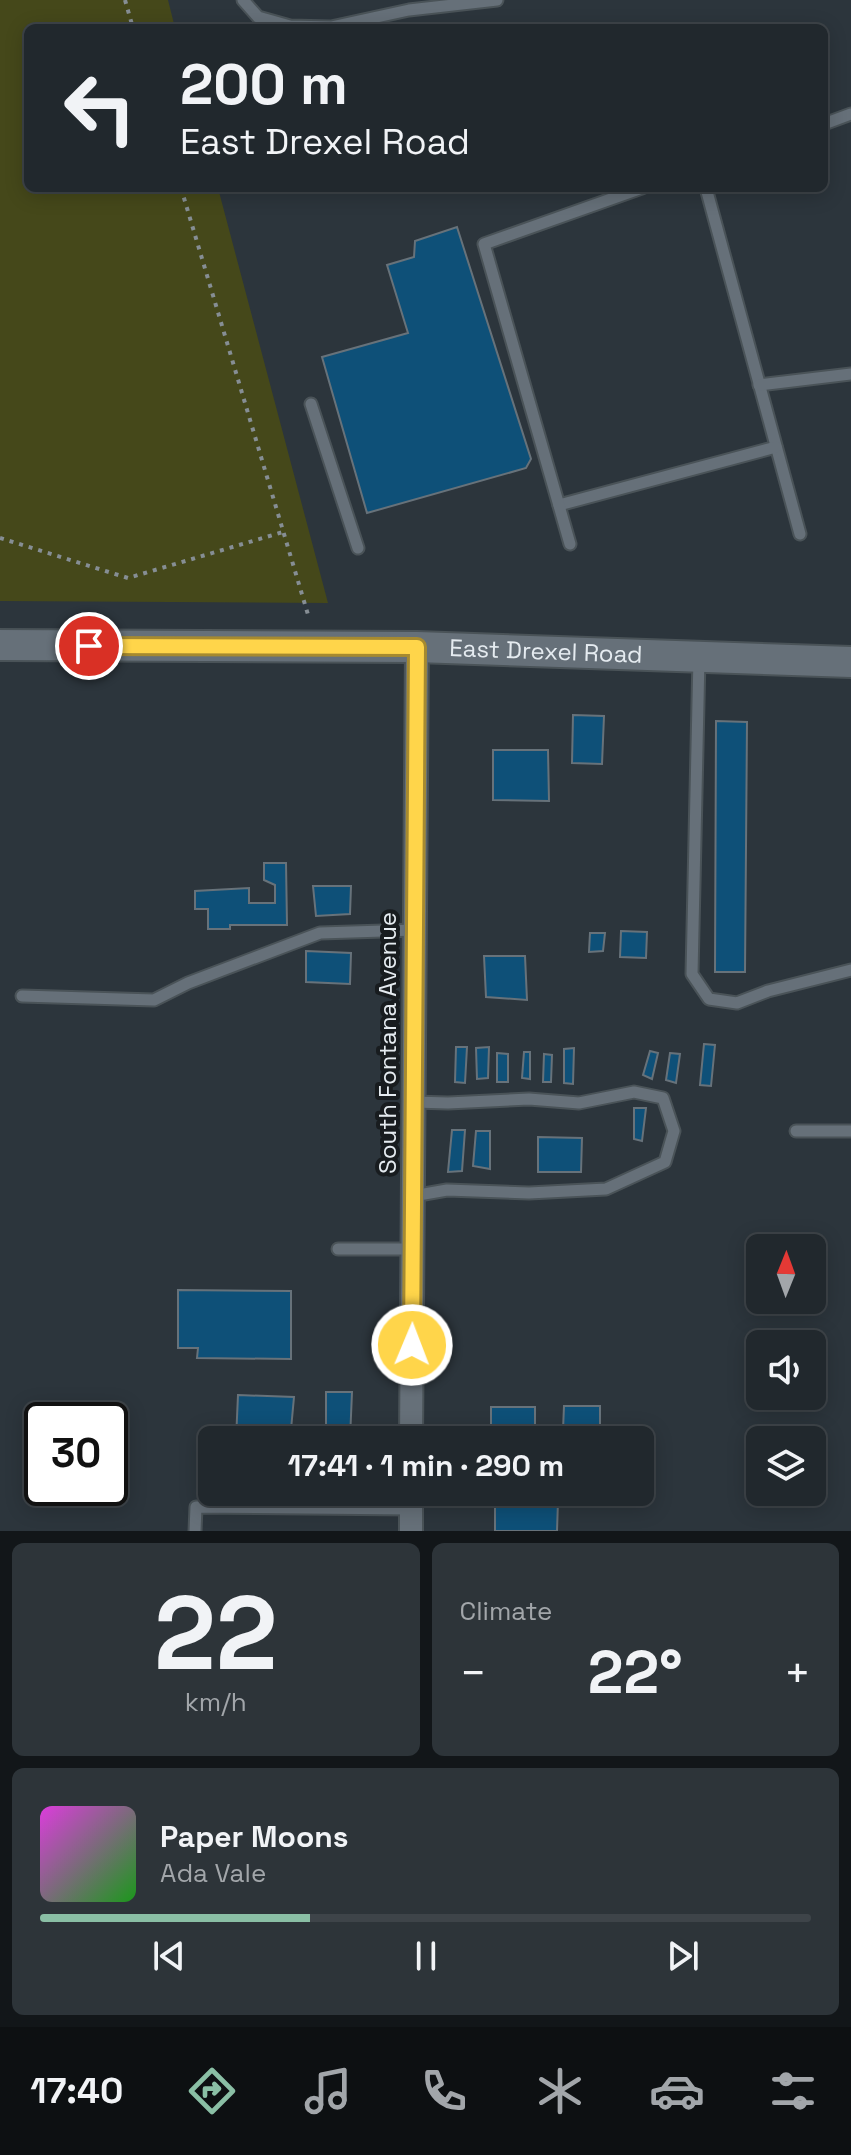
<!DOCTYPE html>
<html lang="en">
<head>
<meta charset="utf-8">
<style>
	body { margin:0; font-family:"Space Grotesk",sans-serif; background:#2d3439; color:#f1f3f6; height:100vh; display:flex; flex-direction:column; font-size:30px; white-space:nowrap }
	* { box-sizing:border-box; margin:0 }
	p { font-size:26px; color:#a2a6aa }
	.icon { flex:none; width:44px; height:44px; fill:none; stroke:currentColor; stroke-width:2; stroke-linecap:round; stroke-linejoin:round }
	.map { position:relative; height:1531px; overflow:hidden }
	.drawer { display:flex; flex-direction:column; gap:12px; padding:12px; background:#121619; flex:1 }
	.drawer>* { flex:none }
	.guide { position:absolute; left:24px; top:24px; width:804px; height:168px; border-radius:12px; box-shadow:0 4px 20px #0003,0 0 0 2px #3e4449; background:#21282d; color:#f1f3f6; overflow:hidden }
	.needle { width:52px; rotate:1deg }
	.controls { position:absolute; left:746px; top:1234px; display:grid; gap:16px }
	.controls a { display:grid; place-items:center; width:80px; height:80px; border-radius:12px; background:#21282d; box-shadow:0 4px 20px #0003,0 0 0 2px #3e4449; font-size:40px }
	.speed { position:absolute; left:24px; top:1402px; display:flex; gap:16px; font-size:40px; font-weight:700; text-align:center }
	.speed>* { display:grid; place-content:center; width:104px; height:104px; border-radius:50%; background:#21282d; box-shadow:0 4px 20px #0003,0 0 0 2px #3e4449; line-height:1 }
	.speed .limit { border:4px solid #111; border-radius:12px; background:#fff; color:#111 }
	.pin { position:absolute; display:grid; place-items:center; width:68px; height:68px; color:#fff; margin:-34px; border:4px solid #fff; border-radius:50%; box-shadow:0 2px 8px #0007 }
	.me { position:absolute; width:88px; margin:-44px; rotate:1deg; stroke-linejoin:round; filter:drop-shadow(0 0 6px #0008) }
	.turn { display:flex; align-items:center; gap:28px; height:168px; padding:0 24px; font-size:36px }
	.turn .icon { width:104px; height:104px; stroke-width:2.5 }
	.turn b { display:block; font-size:56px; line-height:68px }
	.big { font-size:60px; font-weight:600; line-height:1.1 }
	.drawer .tile { flex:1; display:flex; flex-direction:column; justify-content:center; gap:12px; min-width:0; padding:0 28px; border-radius:12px; background:#2d3439 }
	.drawer .dial { align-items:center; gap:0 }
	.dial b { font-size:104px; line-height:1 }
	.song { display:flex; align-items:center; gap:24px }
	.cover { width:96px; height:96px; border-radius:12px; background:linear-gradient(135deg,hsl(300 70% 55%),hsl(120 70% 35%)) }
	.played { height:8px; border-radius:4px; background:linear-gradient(90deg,#8abfa5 35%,#3e4449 35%) }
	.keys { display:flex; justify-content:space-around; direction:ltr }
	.heat { display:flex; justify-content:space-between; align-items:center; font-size:44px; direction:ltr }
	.drawer .tiles { flex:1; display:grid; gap:12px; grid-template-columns:1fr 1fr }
	.tile:last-child { grid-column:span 2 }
	.trip { position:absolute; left:198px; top:1426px; width:456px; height:80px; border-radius:12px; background:#21282d; box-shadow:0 4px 20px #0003,0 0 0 2px #3e4449; font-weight:600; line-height:80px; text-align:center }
	.menu { display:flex; height:128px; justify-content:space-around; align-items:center; background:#0d1012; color:#a2a6aa }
	.menu .icon { width:56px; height:56px }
	.menu .on { color:#8abfa5 }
	.menu b { font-size:36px; color:#f1f3f6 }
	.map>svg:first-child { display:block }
	.green { fill:#45481a }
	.building { fill:#0e5078; stroke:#67727a; stroke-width:2 }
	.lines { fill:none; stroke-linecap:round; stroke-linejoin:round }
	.lane-casing { stroke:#4a5358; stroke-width:15 }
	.street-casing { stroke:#4a5358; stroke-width:26 }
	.secondary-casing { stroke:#4a5358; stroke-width:34 }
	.path { stroke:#868e94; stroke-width:4; stroke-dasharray:4 6; stroke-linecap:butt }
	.lane { stroke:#667079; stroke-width:11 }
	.street { stroke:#667079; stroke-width:22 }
	.secondary { stroke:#667079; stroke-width:30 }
	.route-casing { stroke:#a68a30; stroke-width:20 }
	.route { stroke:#ffd54a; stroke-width:14 }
	.labels { text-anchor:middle; stroke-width:8; stroke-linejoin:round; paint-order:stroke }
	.street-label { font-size:24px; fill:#e5ebf0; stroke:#181c1f }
</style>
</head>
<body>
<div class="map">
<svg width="851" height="1531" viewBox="0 0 851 1531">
	<rect width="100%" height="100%" fill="#2c353c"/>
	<!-- green -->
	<path class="green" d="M 0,0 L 168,0 L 175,28 L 28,28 L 28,188 L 218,188 L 328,603 L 0,601 Z"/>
	<!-- building -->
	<g class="building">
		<path d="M 457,227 L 531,459 L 526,468 L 367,513 L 322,357 L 408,333 L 387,265 L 414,257 L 415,241 Z"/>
		<path d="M 573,715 L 604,716 L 602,764 L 572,763 Z"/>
		<path d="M 716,721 L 747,722 L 745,972 L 715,972 Z"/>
		<path d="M 493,750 L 548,750 L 549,801 L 493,800 Z"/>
		<path d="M 264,863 L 286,863 L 287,925 L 230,925 L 230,929 L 208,929 L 208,909 L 195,909 L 195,891 L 249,888 L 249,903 L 275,903 L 275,885 L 264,880 Z"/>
		<path d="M 313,886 L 351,886 L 350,914 L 316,916 Z"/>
		<path d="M 621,931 L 647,932 L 646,958 L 620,957 Z"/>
		<path d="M 590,933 L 605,933 L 603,951 L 589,952 Z"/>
		<path d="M 306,951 L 351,953 L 350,984 L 306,982 Z"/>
		<path d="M 484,956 L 525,956 L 527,1000 L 486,997 Z"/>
		<path d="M 704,1044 L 715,1045 L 711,1086 L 700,1085 Z"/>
		<path d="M 456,1047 L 467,1047 L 465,1083 L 455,1082 Z"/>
		<path d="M 489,1047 L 488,1078 L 477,1079 L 476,1048 Z"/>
		<path d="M 574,1048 L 573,1084 L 564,1083 L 564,1049 Z"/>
		<path d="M 650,1051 L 658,1053 L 652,1079 L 643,1075 Z"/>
		<path d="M 524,1052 L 530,1052 L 530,1079 L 522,1078 Z"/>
		<path d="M 497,1053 L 508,1054 L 508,1082 L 497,1082 Z"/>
		<path d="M 670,1053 L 680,1054 L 676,1083 L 666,1080 Z"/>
		<path d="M 544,1054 L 552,1055 L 551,1082 L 543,1082 Z"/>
		<path d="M 634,1108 L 646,1108 L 642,1141 L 634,1139 Z"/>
		<path d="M 452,1130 L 465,1130 L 462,1171 L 448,1172 Z"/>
		<path d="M 476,1131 L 490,1131 L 490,1169 L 473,1166 Z"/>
		<path d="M 538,1137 L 582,1138 L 581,1172 L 538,1172 Z"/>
		<path d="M 178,1290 L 291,1291 L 291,1359 L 197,1358 L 198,1348 L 178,1348 Z"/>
		<path d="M 326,1392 L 352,1392 L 350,1439 L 326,1439 Z"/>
		<path d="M 238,1395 L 294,1397 L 290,1440 L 236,1440 Z"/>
		<path d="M 564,1406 L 600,1406 L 600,1431 L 563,1430 Z"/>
		<rect x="491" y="1407" width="44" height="22"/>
		<path d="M 495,1500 L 558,1501 L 557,1531 L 495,1531 Z"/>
	</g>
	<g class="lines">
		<defs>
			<g id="lane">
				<path d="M 243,0 L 258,17 L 290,26 L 331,27 L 409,10 L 497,0"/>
				<path d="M 824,124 L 851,114"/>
				<path d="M 706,188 L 800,534"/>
				<path d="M 759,385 L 851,374"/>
				<path d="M 311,404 L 358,548"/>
				<path d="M 559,505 L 776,447"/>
				<path d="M 570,544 L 484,244 L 642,188"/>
				<path d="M 699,657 L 692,974 L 709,999 L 737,1003 L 768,991 L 851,970"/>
				<path d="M 22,996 L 154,1000 L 188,983 L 320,933 L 415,930"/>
				<path d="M 796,1131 L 851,1131"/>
				<path d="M 413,1196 L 447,1190 L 529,1193 L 606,1189 L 665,1162 L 674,1131 L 663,1098 L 634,1092 L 579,1103 L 529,1099 L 448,1103 L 414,1102"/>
				<path d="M 338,1249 L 413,1249"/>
				<path d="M 195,1531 L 196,1507 L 411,1509"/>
			</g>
			<g id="street">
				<path d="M 411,1440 L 417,647"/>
				<path d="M 411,1531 L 411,1492"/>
			</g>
			<g id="secondary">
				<path id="s1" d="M 0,645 L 417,647 L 851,662"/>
			</g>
		</defs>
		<!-- lane casing -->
		<use href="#lane" class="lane-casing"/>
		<!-- street casing -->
		<use href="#street" class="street-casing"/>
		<!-- secondary casing -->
		<use href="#secondary" class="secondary-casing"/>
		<!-- path -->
		<g class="path">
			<path d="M 125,0 L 133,28"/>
			<path d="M 181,188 L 309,618"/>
			<path d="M 0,538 L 128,578 L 283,532"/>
		</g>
		<!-- lane -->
		<use href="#lane" class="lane"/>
		<!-- street -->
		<use href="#street" class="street"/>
		<!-- secondary -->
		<use href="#secondary" class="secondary"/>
	</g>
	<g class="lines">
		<defs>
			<path id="route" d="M 89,646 L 417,647 L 412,1345"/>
		</defs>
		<!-- route casing -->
		<use href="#route" class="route-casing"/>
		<!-- route -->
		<use href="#route" class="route"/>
	</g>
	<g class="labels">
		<!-- street labels -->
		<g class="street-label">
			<text dy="8" stroke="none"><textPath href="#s1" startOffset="546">East Drexel Road</textPath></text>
			<text transform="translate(388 1043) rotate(-90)" y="8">South Fontana Avenue</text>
		</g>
	</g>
</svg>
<div class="controls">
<a><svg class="needle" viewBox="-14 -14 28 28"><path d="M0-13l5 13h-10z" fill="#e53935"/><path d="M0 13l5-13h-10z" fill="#a2a6aa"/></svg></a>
<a><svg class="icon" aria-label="sound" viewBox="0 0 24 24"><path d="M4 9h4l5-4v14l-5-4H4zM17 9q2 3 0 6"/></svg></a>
<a><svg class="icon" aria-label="layers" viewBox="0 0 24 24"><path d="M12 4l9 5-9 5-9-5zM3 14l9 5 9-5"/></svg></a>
</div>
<div class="speed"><div class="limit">30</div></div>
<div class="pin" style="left:89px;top:646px;background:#d93025"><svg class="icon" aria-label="arrive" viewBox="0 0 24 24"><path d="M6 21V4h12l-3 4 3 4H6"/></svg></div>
<svg class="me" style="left:412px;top:1345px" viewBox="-20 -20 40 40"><circle r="17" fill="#ffd54a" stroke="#fff" stroke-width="3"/><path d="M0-11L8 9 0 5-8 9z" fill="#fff"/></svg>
<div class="trip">17:41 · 1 min · 290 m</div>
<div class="guide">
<div class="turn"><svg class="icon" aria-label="left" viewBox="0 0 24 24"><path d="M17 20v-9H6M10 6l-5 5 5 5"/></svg><div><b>200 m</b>East Drexel Road</div></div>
</div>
</div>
<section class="drawer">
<div class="tiles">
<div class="tile dial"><b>22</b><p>km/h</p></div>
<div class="tile"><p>Climate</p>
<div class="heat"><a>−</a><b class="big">22°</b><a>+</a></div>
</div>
<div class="tile">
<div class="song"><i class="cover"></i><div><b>Paper Moons</b><p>Ada Vale</p></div></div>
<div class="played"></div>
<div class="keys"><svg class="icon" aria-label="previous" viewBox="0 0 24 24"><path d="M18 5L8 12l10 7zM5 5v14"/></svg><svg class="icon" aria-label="pause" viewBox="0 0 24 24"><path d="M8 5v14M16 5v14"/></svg><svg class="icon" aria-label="next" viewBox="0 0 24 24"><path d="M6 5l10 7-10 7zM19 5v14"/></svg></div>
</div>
</div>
</section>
<nav class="menu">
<b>17:40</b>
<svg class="icon on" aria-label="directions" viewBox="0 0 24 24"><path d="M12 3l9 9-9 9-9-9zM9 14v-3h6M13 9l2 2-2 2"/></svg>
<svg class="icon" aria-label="music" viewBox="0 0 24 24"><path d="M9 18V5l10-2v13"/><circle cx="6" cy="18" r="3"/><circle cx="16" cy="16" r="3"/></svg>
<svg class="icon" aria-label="phone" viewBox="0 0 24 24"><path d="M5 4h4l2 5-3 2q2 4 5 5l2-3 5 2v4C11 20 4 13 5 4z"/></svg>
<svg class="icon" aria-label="climate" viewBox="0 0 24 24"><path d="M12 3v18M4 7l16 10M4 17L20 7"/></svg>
<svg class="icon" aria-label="car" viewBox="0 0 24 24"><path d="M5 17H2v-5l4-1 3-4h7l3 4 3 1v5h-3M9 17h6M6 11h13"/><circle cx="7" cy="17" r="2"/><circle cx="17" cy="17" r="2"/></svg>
<svg class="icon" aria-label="filters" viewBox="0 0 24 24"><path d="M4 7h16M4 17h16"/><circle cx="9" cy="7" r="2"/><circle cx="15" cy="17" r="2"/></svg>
</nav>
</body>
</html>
